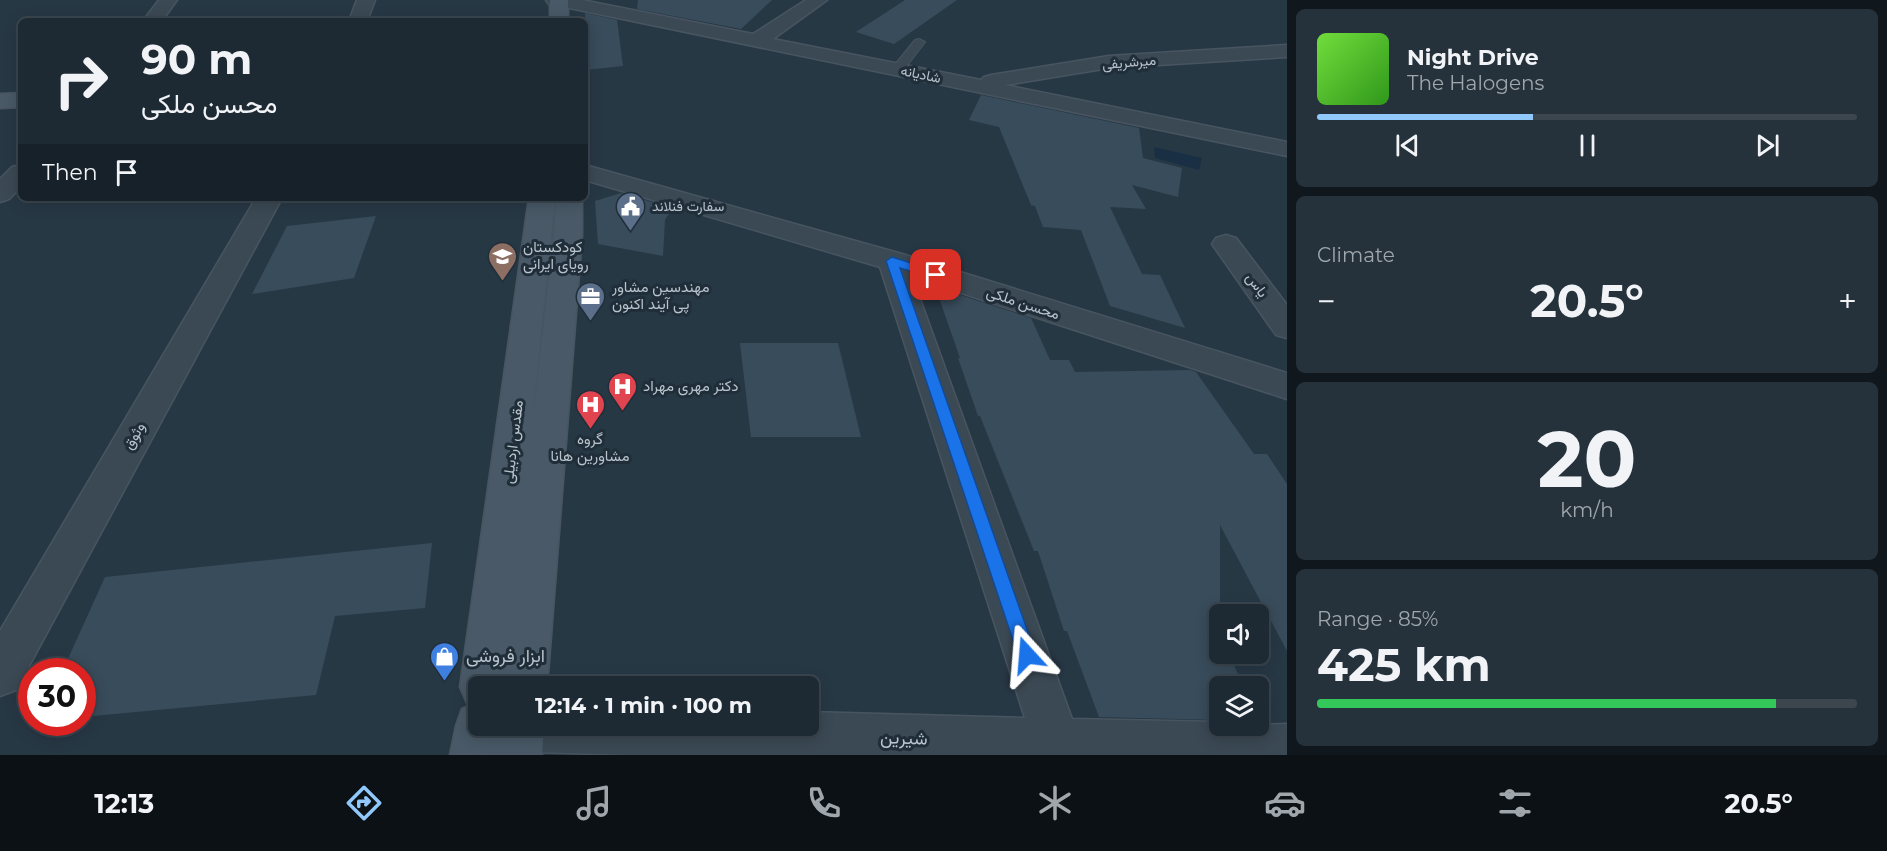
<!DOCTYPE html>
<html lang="en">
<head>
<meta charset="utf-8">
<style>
	body { margin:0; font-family:Montserrat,Vazirmatn,sans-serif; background:#25323c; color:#f1f3f6; height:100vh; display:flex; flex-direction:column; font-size:22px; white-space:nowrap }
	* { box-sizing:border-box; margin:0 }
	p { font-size:20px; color:#a0a7ac }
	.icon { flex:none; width:33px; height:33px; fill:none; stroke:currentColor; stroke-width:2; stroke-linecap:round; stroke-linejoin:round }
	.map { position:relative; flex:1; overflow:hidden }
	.drawer { display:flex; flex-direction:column; gap:9px; padding:9px; background:#10171d; width:600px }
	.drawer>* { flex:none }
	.hud { position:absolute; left:18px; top:18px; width:570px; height:183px; border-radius:9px; box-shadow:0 3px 15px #0003,0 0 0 2px #3b464f; background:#1d2a34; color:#f1f3f6; overflow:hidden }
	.fabs { position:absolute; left:1209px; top:604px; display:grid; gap:12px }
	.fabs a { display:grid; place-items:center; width:60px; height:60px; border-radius:9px; background:#1d2a34; box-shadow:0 3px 15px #0003,0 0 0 2px #3b464f; font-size:30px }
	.speed { position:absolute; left:18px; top:658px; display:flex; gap:12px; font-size:30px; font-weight:700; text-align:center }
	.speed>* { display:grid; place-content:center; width:78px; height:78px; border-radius:50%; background:#1d2a34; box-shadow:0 3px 15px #0003,0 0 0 2px #3b464f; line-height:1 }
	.speed .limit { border:9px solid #d22; background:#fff; color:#111 }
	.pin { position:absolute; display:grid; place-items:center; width:51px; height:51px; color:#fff; margin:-26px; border-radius:12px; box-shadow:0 3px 9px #0006 }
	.me { position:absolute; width:66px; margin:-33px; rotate:341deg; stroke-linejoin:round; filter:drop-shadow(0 0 4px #0008) }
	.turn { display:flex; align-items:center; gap:21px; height:126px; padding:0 24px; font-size:27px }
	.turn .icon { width:78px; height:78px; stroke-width:2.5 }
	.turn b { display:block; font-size:42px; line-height:51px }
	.then { display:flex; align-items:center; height:57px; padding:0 24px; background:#0003; gap:12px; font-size:22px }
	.big { font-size:45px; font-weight:700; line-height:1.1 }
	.drawer .tile { flex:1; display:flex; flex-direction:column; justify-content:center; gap:9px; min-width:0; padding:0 21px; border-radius:9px; background:#25323c }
	.drawer .dial { align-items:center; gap:0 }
	.dial b { font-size:78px; line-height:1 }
	.song { display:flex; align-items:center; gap:18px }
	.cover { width:72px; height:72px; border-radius:9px; background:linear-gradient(135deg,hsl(100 70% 55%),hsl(110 70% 35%)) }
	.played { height:6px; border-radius:3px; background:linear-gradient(90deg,#91c8fb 40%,#3b464f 40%) }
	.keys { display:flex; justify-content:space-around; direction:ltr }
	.heat { display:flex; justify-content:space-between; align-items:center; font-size:33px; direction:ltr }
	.charge { height:9px; border-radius:4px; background:linear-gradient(90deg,#34c759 85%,#3b464f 0) }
	.trip { position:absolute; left:468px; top:676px; width:351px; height:60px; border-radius:9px; background:#1d2a34; box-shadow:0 3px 15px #0003,0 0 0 2px #3b464f; font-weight:700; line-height:60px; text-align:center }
	.dock { display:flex; height:96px; justify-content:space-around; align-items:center; background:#0c1115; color:#a0a7ac }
	.dock .icon { width:42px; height:42px }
	.dock .current { color:#91c8fb }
	.dock b { font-size:27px; color:#f1f3f6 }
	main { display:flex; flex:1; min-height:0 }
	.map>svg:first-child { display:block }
	.water { fill:#193044 }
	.building { fill:#394c5b }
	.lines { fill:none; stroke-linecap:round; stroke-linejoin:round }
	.lane-casing { stroke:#485560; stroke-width:2 }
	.street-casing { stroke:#485560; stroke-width:3 }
	.secondary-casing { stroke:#485560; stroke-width:3 }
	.lane { fill:#3b4954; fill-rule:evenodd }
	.street { fill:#3b4954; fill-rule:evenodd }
	.secondary { fill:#495967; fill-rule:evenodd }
	.route { fill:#1a73e8; stroke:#114b97; stroke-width:1.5 }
	.labels { text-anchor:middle; stroke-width:6; stroke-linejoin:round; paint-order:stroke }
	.far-street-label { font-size:14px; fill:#b9c4cd; stroke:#202e3a }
	.far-poi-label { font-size:14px; fill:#b9c4cd; stroke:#202e3a; text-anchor:start }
	.poi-label { font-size:15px; fill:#b9c4cd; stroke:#202e3a; text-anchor:start }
	.street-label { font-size:15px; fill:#b9c4cd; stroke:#202e3a }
	.near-poi-label { font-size:18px; fill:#b9c4cd; stroke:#202e3a; text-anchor:start }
	.near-street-label { font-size:18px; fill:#b9c4cd; stroke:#202e3a }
</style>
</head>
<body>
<main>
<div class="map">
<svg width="1287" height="755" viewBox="0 0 1287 755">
	<rect width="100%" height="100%" fill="#273845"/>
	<!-- water -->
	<path class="water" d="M 1154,147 L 1202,158 L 1199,170 L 1155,158 Z"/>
	<!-- building -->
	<g class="building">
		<path d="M 638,0 L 772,0 L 741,29 L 637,9 Z"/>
		<path d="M 905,0 L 957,0 L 894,44 L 856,32 Z"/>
		<path d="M 585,13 L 617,20 L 623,66 L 585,70 Z"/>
		<path d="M 981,95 L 1139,128 L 1143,158 L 1182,168 L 1178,197 L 1132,185 L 1146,209 L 1110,207 L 1142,274 L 1160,275 L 1185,328 L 1110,306 L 1081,230 L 1043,227 L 1035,206 L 1031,205 L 999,127 L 969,120 Z"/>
		<path d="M 621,193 L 672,208 L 665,220 L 663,256 L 598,244 L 595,201 Z"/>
		<path d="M 376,216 L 354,278 L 252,294 L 287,226 Z"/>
		<path d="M 957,294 L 1031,318 L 1050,360 L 1069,360 L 1075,372 L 1190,370 L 1196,372 L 1254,454 L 1267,454 L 1287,484 L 1287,651 L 1220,525 L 1220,654 L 1228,654 L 1245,687 L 1220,687 L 1220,720 L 1099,717 L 1067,631 L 1064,631 L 1038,551 L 1034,551 L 980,416 L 978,416 L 958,358 L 960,358 L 939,298 Z"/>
		<path d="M 740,343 L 838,343 L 861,437 L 751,437 Z"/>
		<path d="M 432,543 L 425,608 L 335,616 L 316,695 L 82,717 L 82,672 L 62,672 L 105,577 Z"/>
	</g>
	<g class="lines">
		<defs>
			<path id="lane" d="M 919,39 L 925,42 L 902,72 L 894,72 L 894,66 L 915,40 Z"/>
			<g id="street">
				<path d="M 159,0 L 177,0 L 162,21 L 143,21 Z"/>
				<path d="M 357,0 L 375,0 L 367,21 L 349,21 Z"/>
				<path d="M 546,0 L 582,0 L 753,34 L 806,0 L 827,0 L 773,39 L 981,80 L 984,77 L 991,75 L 1109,56 L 1287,45 L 1287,57 L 1109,68 L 1005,85 L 1287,142 L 1287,156 L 555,5 L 549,4 Z"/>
				<path d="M 21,165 L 21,187 L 9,199 L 0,202 L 0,179 L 12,167 Z"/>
				<path d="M 585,165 L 902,254 L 1287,373 L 1287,399 L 912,277 L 1072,719 L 1220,722 L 1220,726 L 1287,724 L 1287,755 L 635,755 L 500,751 L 483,745 L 477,728 L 478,723 L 478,726 L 808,726 L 808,712 L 1025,718 L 880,267 L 585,180 Z"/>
				<path d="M 256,198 L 282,198 L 16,690 L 0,696 L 0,631 Z"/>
				<path d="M 1226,235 L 1236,238 L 1287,305 L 1287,338 L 1276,335 L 1212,244 L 1216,238 Z"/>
			</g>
			<g id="secondary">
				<rect x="550" y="0" width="18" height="21"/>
				<path d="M 21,93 L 21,107 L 0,108 L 0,94 Z"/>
				<path d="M 529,198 L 555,198 L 532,425 L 554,235 L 556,198 L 582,198 L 582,235 L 547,687 L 478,687 L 478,726 L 544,726 L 542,755 L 450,755 L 456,726 L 462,709 L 472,705 L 467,703 L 460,687 Z"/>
			</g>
		</defs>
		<!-- lane casing -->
		<use href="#lane" class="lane-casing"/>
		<!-- street casing -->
		<use href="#street" class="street-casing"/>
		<!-- secondary casing -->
		<use href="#secondary" class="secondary-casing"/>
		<!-- lane -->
		<use href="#lane" class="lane"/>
		<!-- street -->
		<use href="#street" class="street"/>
		<!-- secondary -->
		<use href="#secondary" class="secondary"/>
	</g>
	<!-- route -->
	<path class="route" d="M 892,257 L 940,272 L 942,275 L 936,279 L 900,268 L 1036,655 L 1033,661 L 1027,664 L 1020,661 L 1018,655 L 886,261 Z"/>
	<!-- icons -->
	<defs>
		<symbol id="civic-pin" viewBox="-11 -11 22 30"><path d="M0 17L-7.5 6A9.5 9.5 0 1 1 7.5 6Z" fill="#5c6f8a" stroke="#202e3a"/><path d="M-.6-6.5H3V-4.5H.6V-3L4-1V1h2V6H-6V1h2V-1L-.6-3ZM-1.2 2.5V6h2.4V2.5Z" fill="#fff"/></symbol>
		<symbol id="school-pin" viewBox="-11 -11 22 30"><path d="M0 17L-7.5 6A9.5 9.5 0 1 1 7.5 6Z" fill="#8d6e63" stroke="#202e3a"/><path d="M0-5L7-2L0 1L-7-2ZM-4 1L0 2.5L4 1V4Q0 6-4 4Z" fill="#fff"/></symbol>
		<symbol id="office-pin" viewBox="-11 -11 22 30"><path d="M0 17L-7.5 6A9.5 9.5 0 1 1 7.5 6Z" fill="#5c6f8a" stroke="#202e3a"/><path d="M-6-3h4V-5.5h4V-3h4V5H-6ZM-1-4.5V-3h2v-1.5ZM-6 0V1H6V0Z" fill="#fff"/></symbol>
		<symbol id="hospital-pin" viewBox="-11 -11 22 30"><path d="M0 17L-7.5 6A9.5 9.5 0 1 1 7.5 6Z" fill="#e0444e" stroke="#202e3a"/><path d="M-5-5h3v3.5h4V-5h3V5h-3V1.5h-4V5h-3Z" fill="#fff"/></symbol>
		<symbol id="shop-pin" viewBox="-11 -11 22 30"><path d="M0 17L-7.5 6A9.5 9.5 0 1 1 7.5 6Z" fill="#3f7fe0" stroke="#202e3a"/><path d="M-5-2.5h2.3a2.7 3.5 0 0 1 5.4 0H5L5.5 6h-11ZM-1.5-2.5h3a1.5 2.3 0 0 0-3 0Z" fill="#fff"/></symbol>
	</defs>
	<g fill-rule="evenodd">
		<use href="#civic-pin" x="614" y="190" width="33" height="45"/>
		<use href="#school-pin" x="486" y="240" width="33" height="45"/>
		<use href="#office-pin" x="574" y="280" width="33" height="45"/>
		<use href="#hospital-pin" x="606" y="370" width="33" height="45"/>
		<use href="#hospital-pin" x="574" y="388" width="33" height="45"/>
		<use href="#shop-pin" x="428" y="640" width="33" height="45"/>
	</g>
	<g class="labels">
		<!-- far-street labels -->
		<g class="far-street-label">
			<text transform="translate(1129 62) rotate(-5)" y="5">میرشریفی</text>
			<text transform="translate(921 74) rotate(12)" y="5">شادیانه</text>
		</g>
		<!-- far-poi labels -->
		<g class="far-poi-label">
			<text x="652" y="211">سفارت فنلاند</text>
		</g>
		<!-- poi labels -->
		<g class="poi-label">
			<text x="523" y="252">کودکستان<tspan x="523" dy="17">رویای ایرانی</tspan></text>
			<text x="612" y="292">مهندسین مشاور<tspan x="612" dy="17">پی آیند اکنون</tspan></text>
			<text x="643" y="391">دکتر مهری مهراد</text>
			<text x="590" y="444" text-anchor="middle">گروه<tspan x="590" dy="17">مشاورین هانا</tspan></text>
		</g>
		<!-- street labels -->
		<g class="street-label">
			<text transform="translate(1257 285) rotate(54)" y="5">یاس</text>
			<text transform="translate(1023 303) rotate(18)" y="5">محسن ملکی</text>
			<text transform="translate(134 436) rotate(-61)" y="5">وثوق</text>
			<text transform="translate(513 442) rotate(-83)" y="5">مقدس اردبیلی</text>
		</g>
		<!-- near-poi labels -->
		<g class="near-poi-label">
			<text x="466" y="662">ابزار فروشی</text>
		</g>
		<!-- near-street labels -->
		<g class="near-street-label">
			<text transform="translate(904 738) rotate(2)" y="6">شیرین</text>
		</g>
	</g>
</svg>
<div class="fabs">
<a><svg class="icon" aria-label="sound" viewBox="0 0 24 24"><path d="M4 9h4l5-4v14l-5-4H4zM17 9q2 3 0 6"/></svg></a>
<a><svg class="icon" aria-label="layers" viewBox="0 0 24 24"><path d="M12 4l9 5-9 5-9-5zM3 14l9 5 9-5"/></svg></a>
</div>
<div class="speed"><div class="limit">30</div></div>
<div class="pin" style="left:936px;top:275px;background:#d93025"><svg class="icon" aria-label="arrive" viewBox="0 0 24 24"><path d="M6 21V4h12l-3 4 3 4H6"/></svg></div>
<svg class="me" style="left:1027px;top:655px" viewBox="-20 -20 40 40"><path d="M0-17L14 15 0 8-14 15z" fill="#1a73e8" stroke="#fff" stroke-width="4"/></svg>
<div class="trip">12:14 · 1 min · 100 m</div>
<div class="hud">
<div class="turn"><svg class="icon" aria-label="right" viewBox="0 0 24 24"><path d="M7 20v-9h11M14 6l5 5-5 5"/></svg><div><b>90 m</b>محسن ملکی</div></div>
<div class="then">Then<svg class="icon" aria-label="arrive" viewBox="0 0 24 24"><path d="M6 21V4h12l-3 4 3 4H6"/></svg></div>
</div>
</div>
<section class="drawer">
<div class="tile">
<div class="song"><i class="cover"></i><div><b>Night Drive</b><p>The Halogens</p></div></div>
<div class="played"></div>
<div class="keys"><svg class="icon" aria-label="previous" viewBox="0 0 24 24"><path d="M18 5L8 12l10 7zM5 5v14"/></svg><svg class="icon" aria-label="pause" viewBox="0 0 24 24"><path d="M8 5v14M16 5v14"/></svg><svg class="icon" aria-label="next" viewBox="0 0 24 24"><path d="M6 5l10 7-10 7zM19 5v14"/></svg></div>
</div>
<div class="tile"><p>Climate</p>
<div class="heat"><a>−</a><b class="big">20.5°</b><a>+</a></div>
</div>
<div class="tile dial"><b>20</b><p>km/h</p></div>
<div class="tile"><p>Range · 85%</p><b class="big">425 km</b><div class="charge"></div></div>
</section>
</main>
<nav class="dock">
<b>12:13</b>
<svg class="icon current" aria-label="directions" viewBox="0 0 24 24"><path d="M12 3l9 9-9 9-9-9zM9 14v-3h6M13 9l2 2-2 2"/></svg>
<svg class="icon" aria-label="music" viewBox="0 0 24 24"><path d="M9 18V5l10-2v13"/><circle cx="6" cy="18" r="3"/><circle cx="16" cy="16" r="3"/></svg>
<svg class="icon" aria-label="phone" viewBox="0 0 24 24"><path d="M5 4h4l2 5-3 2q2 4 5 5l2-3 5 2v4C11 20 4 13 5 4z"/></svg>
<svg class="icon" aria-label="climate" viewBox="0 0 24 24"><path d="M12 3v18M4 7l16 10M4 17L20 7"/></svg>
<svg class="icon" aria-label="car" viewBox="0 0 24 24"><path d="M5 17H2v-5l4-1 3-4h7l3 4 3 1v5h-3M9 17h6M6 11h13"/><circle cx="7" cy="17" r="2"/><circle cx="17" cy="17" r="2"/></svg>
<svg class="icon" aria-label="filters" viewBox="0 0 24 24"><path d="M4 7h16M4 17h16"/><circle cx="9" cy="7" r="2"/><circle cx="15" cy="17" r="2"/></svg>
<b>20.5°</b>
</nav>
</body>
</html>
